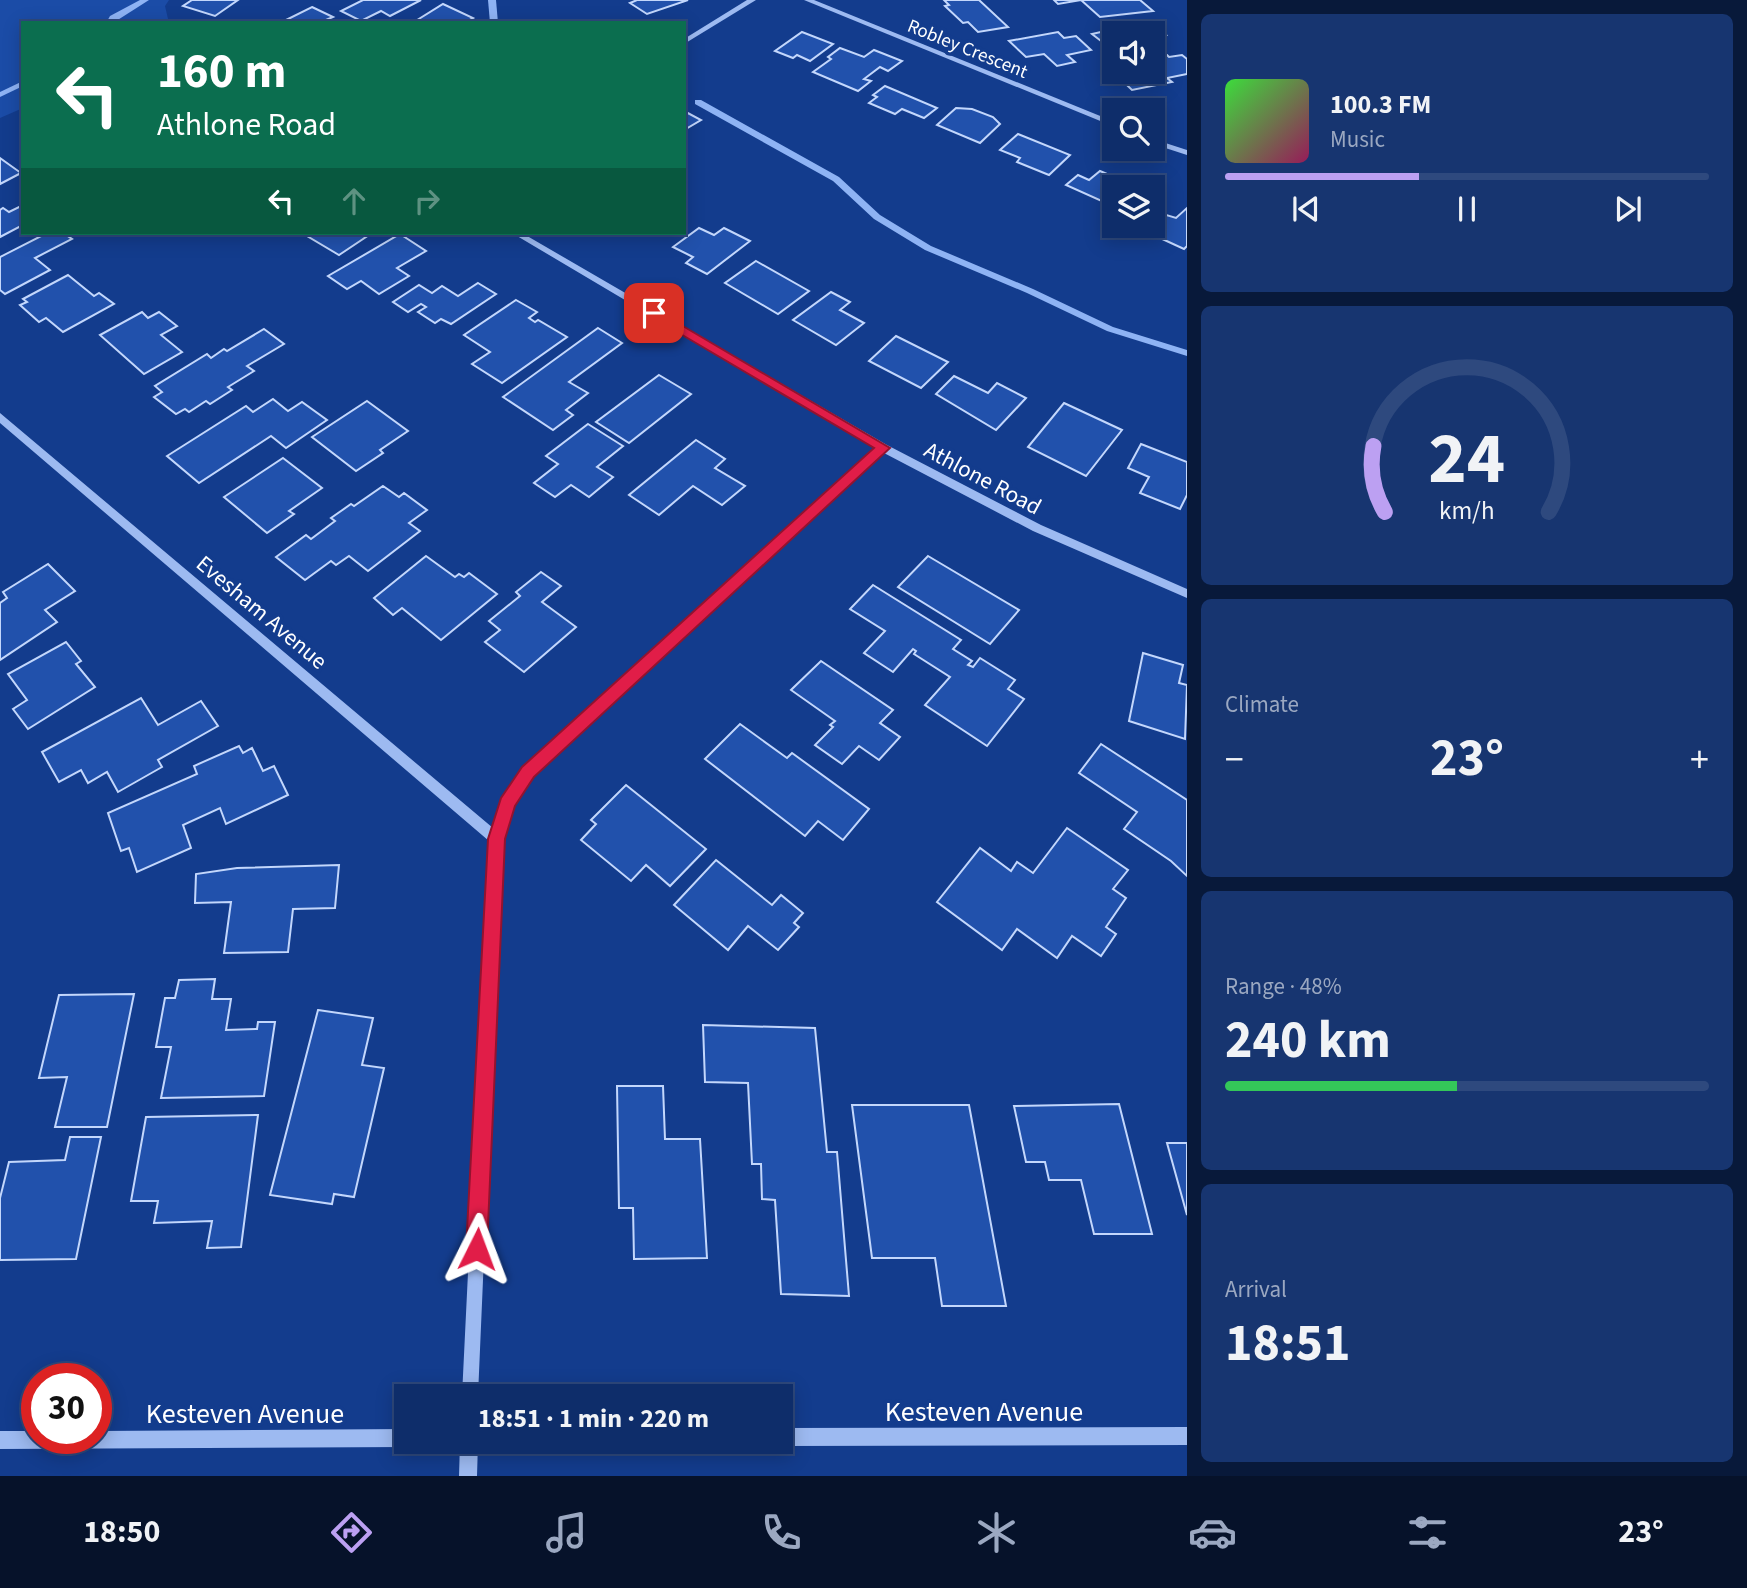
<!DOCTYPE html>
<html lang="en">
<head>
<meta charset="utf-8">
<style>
	body { margin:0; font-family:"Source Sans 3",sans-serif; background:#173570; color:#f1f3f6; height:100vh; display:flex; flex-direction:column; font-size:26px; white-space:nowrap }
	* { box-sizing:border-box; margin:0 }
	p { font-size:23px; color:#9ba8c1 }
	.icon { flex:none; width:38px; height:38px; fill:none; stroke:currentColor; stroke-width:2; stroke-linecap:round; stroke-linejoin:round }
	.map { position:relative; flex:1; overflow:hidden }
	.sheet { display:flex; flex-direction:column; gap:14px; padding:14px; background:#08193a; width:560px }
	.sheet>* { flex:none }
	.guide { position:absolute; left:21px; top:21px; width:665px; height:214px; border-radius:0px; box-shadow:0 4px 18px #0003,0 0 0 2px #2e497e; background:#0b6e4f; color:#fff; overflow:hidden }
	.tools { position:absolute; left:1102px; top:21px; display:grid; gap:14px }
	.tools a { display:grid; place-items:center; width:63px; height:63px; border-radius:0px; background:#0e2d6a; box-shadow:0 4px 18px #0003,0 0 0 2px #2e497e; font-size:35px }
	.speed { position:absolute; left:21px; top:1363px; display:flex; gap:14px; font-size:35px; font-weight:700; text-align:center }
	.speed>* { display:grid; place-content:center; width:91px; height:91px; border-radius:50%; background:#0e2d6a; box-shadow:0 4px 18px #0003,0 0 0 2px #2e497e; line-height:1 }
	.speed .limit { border:10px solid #d22; background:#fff; color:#111 }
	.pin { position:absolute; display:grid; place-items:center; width:60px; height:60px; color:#fff; margin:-30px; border-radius:14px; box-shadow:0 4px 10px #0006 }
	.me { position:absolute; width:77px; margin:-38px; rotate:3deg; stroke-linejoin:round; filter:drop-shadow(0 0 5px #0008) }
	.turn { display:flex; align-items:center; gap:24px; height:147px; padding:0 21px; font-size:32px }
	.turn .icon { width:91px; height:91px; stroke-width:2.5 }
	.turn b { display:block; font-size:49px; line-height:60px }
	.lanes { display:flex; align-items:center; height:66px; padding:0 21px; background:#0003; justify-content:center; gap:35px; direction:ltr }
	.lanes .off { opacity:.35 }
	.big { font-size:52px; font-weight:700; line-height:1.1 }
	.sheet .card { flex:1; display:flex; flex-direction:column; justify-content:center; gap:10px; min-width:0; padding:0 24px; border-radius:10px; background:#173570 }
	.sheet .dial { align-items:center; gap:0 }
	.dial svg { height:182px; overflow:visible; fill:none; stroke:#2e497e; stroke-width:7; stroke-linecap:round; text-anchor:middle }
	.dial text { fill:#f1f3f6; stroke:none }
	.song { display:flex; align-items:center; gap:21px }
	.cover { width:84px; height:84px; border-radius:10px; background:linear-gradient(135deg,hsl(120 70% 55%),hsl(330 70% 35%)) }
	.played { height:7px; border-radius:4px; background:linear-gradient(90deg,#bca0f2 40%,#2e497e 40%) }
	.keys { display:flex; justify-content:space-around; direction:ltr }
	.heat { display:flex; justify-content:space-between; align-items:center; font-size:38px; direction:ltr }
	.charge { height:10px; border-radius:5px; background:linear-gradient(90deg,#34c759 48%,#2e497e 0) }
	.trip { position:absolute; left:394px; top:1384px; width:399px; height:70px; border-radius:0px; background:#0e2d6a; box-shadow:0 4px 18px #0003,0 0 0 2px #2e497e; font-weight:700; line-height:70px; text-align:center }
	.menu { display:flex; height:112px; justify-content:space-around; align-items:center; background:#06122a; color:#9ba8c1 }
	.menu .icon { width:49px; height:49px }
	.menu .active { color:#bca0f2 }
	.menu b { font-size:32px; color:#f1f3f6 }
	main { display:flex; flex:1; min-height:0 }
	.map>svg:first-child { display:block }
	.green { fill:#1b4ca7 }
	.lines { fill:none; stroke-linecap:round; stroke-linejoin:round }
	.stream { fill:#8eb3f4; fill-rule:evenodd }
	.building { fill:#2151ac; stroke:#c3d7fc; stroke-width:2 }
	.minor { fill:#9dbaf1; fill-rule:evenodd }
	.route { fill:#e11d48; stroke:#92132f; stroke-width:2 }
	.labels { text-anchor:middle; stroke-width:7; stroke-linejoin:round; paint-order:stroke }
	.far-street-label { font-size:19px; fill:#fff; stroke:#133c8d }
	.street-label { font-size:23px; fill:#fff; stroke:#133c8d }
	.near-street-label { font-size:28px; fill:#fff; stroke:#133c8d }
</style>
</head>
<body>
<main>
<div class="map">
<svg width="1187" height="1476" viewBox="0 0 1187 1476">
	<rect width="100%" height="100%" fill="#133c8d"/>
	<!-- green -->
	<path class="green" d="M 0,0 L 169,0 L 165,6 L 169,23 L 23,23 L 23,108 L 0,118 Z"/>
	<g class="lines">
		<!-- stream -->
		<g class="stream">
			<path d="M 140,0 L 149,0 L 113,23 L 106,23 L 110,16 Z"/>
			<path d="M 488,0 L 496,0 L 498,23 L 490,23 Z"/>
			<path d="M 23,81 L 23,86 L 0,97 L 0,92 Z"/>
			<path d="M 695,100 L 701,100 L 839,177 L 880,215 L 931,246 L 1033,289 L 1113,327 L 1187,350 L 1187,356 L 1107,331 L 1027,293 L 925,250 L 874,219 L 833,181 L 695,104 Z"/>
		</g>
	</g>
	<!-- building -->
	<g class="building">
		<path d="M 192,0 L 238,0 L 215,16 L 183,6 Z"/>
		<path d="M 363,0 L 421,0 L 390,16 L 381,11 L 361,21 L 341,11 Z"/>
		<path d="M 637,0 L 688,0 L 647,14 L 630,3 Z"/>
		<path d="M 944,0 L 979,0 L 1008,27 L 978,32 L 968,22 L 963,23 L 945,6 L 949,5 Z"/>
		<path d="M 1054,0 L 1140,0 L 1153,11 L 1100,17 L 1081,0 L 1058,4 Z"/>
		<path d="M 443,4 L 473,18 L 464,23 L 414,22 Z"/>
		<path d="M 312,7 L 333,17 L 326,20 L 331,23 L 280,23 Z"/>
		<path d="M 1149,21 L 1166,35 L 1153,38 L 1153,33 L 1115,33 L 1115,43 L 1111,39 L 1101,41 L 1092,34 Z"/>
		<path d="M 802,32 L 833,44 L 810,61 L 797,55 L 793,58 L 775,51 Z"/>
		<path d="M 1058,32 L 1064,38 L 1076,36 L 1091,50 L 1067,55 L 1075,62 L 1057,66 L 1044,54 L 1026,57 L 1009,41 Z"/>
		<path d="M 840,48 L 864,57 L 874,50 L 902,61 L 888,71 L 880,67 L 864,79 L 871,81 L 858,91 L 813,72 L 831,59 L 828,57 Z"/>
		<path d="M 1167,55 L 1169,57 L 1182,55 L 1187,59 L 1187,74 L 1167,78 L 1172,82 L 1132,90 L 1109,68 L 1115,67 L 1115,72 L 1153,72 L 1153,60 L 1156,60 L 1153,57 Z"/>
		<path d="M 885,86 L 937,108 L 924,118 L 902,109 L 895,114 L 869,103 L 877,97 L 873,95 Z"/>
		<path d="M 956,108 L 972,109 L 993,117 L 1000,124 L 980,143 L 937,125 Z"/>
		<path d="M 684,111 L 701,120 L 684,130 Z"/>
		<path d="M 1018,134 L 1070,155 L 1049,175 L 1017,162 L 1020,158 L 1000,150 Z"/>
		<path d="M 0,158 L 21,173 L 0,184 Z"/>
		<path d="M 1100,171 L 1121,180 L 1124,177 L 1142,184 L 1139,187 L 1115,187 L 1115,207 L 1066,185 L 1078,175 L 1089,180 Z"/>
		<path d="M 23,205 L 23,225 L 0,237 L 0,210 L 3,208 L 9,212 Z"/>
		<path d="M 1187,208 L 1187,246 L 1184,249 L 1134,226 L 1153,226 L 1153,211 L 1176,218 Z"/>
		<path d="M 699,228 L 714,235 L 724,228 L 750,241 L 707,274 L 686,263 L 693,257 L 673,247 Z"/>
		<path d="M 47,233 L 63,233 L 72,239 L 35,258 L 50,270 L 5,294 L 0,290 L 0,257 Z"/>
		<path d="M 302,233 L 364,233 L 361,235 L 366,237 L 339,255 Z"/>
		<path d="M 400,234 L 426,251 L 397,268 L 409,276 L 379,294 L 361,281 L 347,289 L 328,276 Z"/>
		<path d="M 756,261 L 809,291 L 778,314 L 725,283 Z"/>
		<path d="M 68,275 L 94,296 L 99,293 L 114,304 L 63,332 L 46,318 L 39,322 L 20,305 L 27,302 L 23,299 Z"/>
		<path d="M 478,283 L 496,294 L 451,324 L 441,319 L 435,323 L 418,312 L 426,307 L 421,304 L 408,312 L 393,302 L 419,285 L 432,293 L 442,286 L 458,296 Z"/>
		<path d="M 831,292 L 850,302 L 840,310 L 864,323 L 836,345 L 793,320 Z"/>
		<path d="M 516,300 L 537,312 L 529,318 L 535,322 L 538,320 L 567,337 L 502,383 L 472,364 L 490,352 L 464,335 Z"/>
		<path d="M 142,312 L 148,318 L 159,312 L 177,326 L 161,335 L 182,352 L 144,374 L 100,335 Z"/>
		<path d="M 598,328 L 622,343 L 569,382 L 588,393 L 566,410 L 573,415 L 553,430 L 503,397 Z"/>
		<path d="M 264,329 L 284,344 L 247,366 L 254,371 L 228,387 L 232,390 L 210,404 L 206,401 L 189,412 L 185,409 L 176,414 L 154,397 L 162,392 L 155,386 L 207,354 L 211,358 L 224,349 L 227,351 Z"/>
		<path d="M 896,336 L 948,362 L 921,388 L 869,361 Z"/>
		<path d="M 659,375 L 691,394 L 629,443 L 596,422 Z"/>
		<path d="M 954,376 L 988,393 L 997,383 L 1026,398 L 996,430 L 936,394 Z"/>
		<path d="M 273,399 L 288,411 L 302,402 L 327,420 L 286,448 L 271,436 L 199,483 L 167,456 L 246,406 L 253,412 Z"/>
		<path d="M 367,401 L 408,431 L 380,450 L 383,453 L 356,471 L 312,437 Z"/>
		<path d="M 1064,403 L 1122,430 L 1086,476 L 1028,447 Z"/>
		<path d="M 588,424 L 623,446 L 597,467 L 613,477 L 589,497 L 571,485 L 555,497 L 534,483 L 558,464 L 546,456 Z"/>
		<path d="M 696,440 L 725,459 L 715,468 L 745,486 L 722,505 L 693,486 L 659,515 L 629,495 Z"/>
		<path d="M 1141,444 L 1187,462 L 1187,495 L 1180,509 L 1140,493 L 1149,477 L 1128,468 Z"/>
		<path d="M 283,458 L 322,488 L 289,511 L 294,514 L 267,533 L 224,497 Z"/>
		<path d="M 383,486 L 399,497 L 404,493 L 427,510 L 409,523 L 420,531 L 368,571 L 349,556 L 336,565 L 331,561 L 305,580 L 276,557 L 306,535 L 311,539 L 335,521 L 331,518 L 351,504 L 354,506 Z"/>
		<path d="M 426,556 L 455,577 L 459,574 L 464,577 L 469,573 L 497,594 L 441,640 L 402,608 L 393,615 L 374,598 Z"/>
		<path d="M 928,556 L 1019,610 L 990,644 L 898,587 Z"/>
		<path d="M 48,564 L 75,591 L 45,610 L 57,622 L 0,660 L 0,603 L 7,598 L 3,592 Z"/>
		<path d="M 541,572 L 561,586 L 542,602 L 576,627 L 524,672 L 485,642 L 500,630 L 489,621 L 520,596 L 516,592 Z"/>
		<path d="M 873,585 L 961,640 L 953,649 L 972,661 L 968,665 L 973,667 L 980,658 L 1015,680 L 1008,689 L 1024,699 L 987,746 L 925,705 L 950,677 L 914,654 L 916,651 L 913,649 L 893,672 L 864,653 L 885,631 L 850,609 Z"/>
		<path d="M 66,642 L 81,661 L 76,664 L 95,687 L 28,729 L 13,709 L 27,700 L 8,674 Z"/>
		<path d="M 1143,653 L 1183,665 L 1179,683 L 1187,685 L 1185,739 L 1129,721 Z"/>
		<path d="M 821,661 L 893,710 L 880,723 L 900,737 L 879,760 L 859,746 L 842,764 L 815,745 L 833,727 L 830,725 L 835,721 L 791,690 Z"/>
		<path d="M 141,698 L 158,725 L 201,701 L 218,726 L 158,760 L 162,767 L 118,792 L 107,772 L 88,783 L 81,770 L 59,782 L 42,752 Z"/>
		<path d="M 740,724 L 787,758 L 792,753 L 869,809 L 843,840 L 818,821 L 805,836 L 705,759 Z"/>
		<path d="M 1101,744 L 1187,800 L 1187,876 L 1171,861 L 1124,829 L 1137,812 L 1079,773 Z"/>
		<path d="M 239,746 L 243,753 L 252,748 L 263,771 L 274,766 L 288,795 L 226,824 L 220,808 L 183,825 L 191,848 L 137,872 L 129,848 L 121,851 L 108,813 L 197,774 L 194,766 Z"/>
		<path d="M 626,785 L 706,849 L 670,886 L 646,865 L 631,881 L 581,840 L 596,824 L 591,820 Z"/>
		<path d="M 1067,828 L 1128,870 L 1113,889 L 1126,898 L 1106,927 L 1116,934 L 1101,956 L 1072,936 L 1057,958 L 1017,929 L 1002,950 L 937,902 L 980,848 L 1011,871 L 1017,862 L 1033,873 Z"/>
		<path d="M 716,860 L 772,905 L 781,895 L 803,913 L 794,923 L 799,927 L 778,950 L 748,926 L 728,950 L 674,905 Z"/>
		<path d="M 339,865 L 335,908 L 293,909 L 288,952 L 224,953 L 231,902 L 195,903 L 196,874 L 237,868 Z"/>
		<path d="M 215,979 L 212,999 L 231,999 L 226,1030 L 257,1029 L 258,1022 L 275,1022 L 264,1096 L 161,1098 L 171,1047 L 156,1047 L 165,998 L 175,998 L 179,980 Z"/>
		<path d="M 134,994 L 107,1127 L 55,1127 L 67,1077 L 39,1078 L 59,995 Z"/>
		<path d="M 318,1010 L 373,1018 L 362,1065 L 384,1068 L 354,1197 L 334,1194 L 332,1204 L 270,1195 Z"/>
		<path d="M 703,1025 L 815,1028 L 827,1152 L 837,1152 L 849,1296 L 781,1294 L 775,1200 L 762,1199 L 761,1164 L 752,1164 L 748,1083 L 705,1082 Z"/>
		<path d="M 617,1086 L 663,1086 L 665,1139 L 700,1139 L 707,1258 L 634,1259 L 633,1208 L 619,1208 Z"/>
		<path d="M 1119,1104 L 1152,1234 L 1094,1234 L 1081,1180 L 1049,1180 L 1045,1162 L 1026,1162 L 1014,1106 Z"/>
		<path d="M 852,1105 L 969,1105 L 1006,1306 L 942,1306 L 935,1258 L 872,1258 Z"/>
		<path d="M 258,1115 L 241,1247 L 207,1248 L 212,1221 L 154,1223 L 158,1201 L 131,1201 L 146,1117 Z"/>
		<path d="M 70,1137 L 101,1137 L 76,1259 L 0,1260 L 0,1198 L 9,1162 L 65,1160 Z"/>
		<path d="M 1167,1143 L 1187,1143 L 1187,1215 Z"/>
	</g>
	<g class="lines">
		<!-- minor -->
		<g class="minor">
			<path d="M 747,0 L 756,0 L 684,44 L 684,39 Z"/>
			<path d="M 804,0 L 814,0 L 1115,122 L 1115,127 Z"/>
			<path d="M 1153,139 L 1187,150 L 1187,155 L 1153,144 Z"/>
			<path d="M 512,233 L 522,233 L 887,445 L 1041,525 L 1187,589 L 1187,598 L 1033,531 L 884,453 L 532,776 L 513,806 L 502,839 L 478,1396 L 462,1396 L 489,841 L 0,423 L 0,413 L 493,828 L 503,800 L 524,768 L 876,449 Z"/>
			<path d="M 1187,1427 L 1187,1445 L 780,1446 L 774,1442 L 780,1442 L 780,1428 Z"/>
			<path d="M 406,1429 L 406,1442 L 413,1442 L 406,1447 L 0,1449 L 0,1431 L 37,1431 L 37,1438 L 96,1438 L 96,1431 Z"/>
			<path d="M 460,1442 L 478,1442 L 477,1476 L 459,1476 Z"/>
		</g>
	</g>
	<!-- route -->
	<path class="route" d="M 654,309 L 890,448 L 534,777 L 515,806 L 505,839 L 487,1249 L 484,1256 L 477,1259 L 469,1256 L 466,1249 L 488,839 L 501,798 L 522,767 L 874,448 L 650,316 L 650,311 Z"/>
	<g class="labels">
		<!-- far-street labels -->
		<g class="far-street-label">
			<text transform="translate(968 48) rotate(22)" y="7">Robley Crescent</text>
		</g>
		<!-- street labels -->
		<g class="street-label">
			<text transform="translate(983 478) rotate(28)" y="8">Athlone Road</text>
			<text transform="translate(262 612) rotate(40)" y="8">Evesham Avenue</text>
		</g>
		<!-- near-street labels -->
		<g class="near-street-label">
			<text x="984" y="1421">Kesteven Avenue</text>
			<text x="245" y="1423">Kesteven Avenue</text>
		</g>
	</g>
</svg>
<div class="tools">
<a><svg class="icon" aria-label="sound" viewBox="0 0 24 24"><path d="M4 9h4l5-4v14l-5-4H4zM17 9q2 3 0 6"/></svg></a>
<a><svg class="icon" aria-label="search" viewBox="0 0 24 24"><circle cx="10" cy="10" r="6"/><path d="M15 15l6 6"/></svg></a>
<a><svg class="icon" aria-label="layers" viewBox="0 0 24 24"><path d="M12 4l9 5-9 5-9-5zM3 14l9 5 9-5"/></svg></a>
</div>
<div class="speed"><div class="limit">30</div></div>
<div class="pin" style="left:654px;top:313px;background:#d93025"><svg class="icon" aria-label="arrive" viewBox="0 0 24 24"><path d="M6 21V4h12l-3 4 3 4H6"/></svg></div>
<svg class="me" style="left:477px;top:1249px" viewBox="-20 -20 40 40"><path d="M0-17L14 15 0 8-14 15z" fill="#e11d48" stroke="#fff" stroke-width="4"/></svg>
<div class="trip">18:51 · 1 min · 220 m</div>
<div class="guide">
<div class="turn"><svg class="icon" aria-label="left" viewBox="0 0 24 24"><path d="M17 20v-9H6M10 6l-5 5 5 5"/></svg><div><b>160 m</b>Athlone Road</div></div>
<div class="lanes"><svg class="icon" aria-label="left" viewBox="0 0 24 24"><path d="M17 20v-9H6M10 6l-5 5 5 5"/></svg><svg class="icon off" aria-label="ahead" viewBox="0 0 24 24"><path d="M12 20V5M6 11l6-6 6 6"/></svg><svg class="icon off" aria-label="right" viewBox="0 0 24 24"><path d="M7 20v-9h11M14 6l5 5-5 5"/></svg></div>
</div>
</div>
<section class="sheet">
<div class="card">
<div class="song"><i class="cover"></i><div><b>100.3 FM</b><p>Music</p></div></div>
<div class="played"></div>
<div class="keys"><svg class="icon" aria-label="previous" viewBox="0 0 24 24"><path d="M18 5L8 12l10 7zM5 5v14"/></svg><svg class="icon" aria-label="pause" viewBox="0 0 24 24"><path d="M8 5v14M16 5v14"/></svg><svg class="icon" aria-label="next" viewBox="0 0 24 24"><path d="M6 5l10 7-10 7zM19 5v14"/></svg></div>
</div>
<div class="card dial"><svg viewBox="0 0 100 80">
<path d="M14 69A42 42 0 1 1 86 69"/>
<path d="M14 69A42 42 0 0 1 9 40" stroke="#bca0f2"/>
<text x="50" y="56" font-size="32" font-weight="700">24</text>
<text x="50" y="72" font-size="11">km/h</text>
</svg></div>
<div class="card"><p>Climate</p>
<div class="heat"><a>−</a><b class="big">23°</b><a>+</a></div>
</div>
<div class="card"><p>Range · 48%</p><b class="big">240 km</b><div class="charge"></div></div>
<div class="card"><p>Arrival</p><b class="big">18:51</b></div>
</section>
</main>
<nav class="menu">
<b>18:50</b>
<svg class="icon active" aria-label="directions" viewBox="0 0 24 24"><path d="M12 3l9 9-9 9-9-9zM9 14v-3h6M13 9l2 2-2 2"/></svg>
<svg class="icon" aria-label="music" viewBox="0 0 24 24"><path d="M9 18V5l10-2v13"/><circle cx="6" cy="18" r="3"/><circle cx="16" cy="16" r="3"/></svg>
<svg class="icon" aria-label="phone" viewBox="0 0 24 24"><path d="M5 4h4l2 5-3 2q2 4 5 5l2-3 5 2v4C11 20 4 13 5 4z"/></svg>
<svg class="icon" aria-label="climate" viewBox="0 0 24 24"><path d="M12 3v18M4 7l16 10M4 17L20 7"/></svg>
<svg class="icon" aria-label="car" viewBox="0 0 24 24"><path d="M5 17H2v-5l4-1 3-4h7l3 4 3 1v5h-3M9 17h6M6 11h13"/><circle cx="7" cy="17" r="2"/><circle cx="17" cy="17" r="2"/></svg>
<svg class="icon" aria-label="filters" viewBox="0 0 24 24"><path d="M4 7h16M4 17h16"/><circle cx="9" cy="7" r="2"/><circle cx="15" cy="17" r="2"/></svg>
<b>23°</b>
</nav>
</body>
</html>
